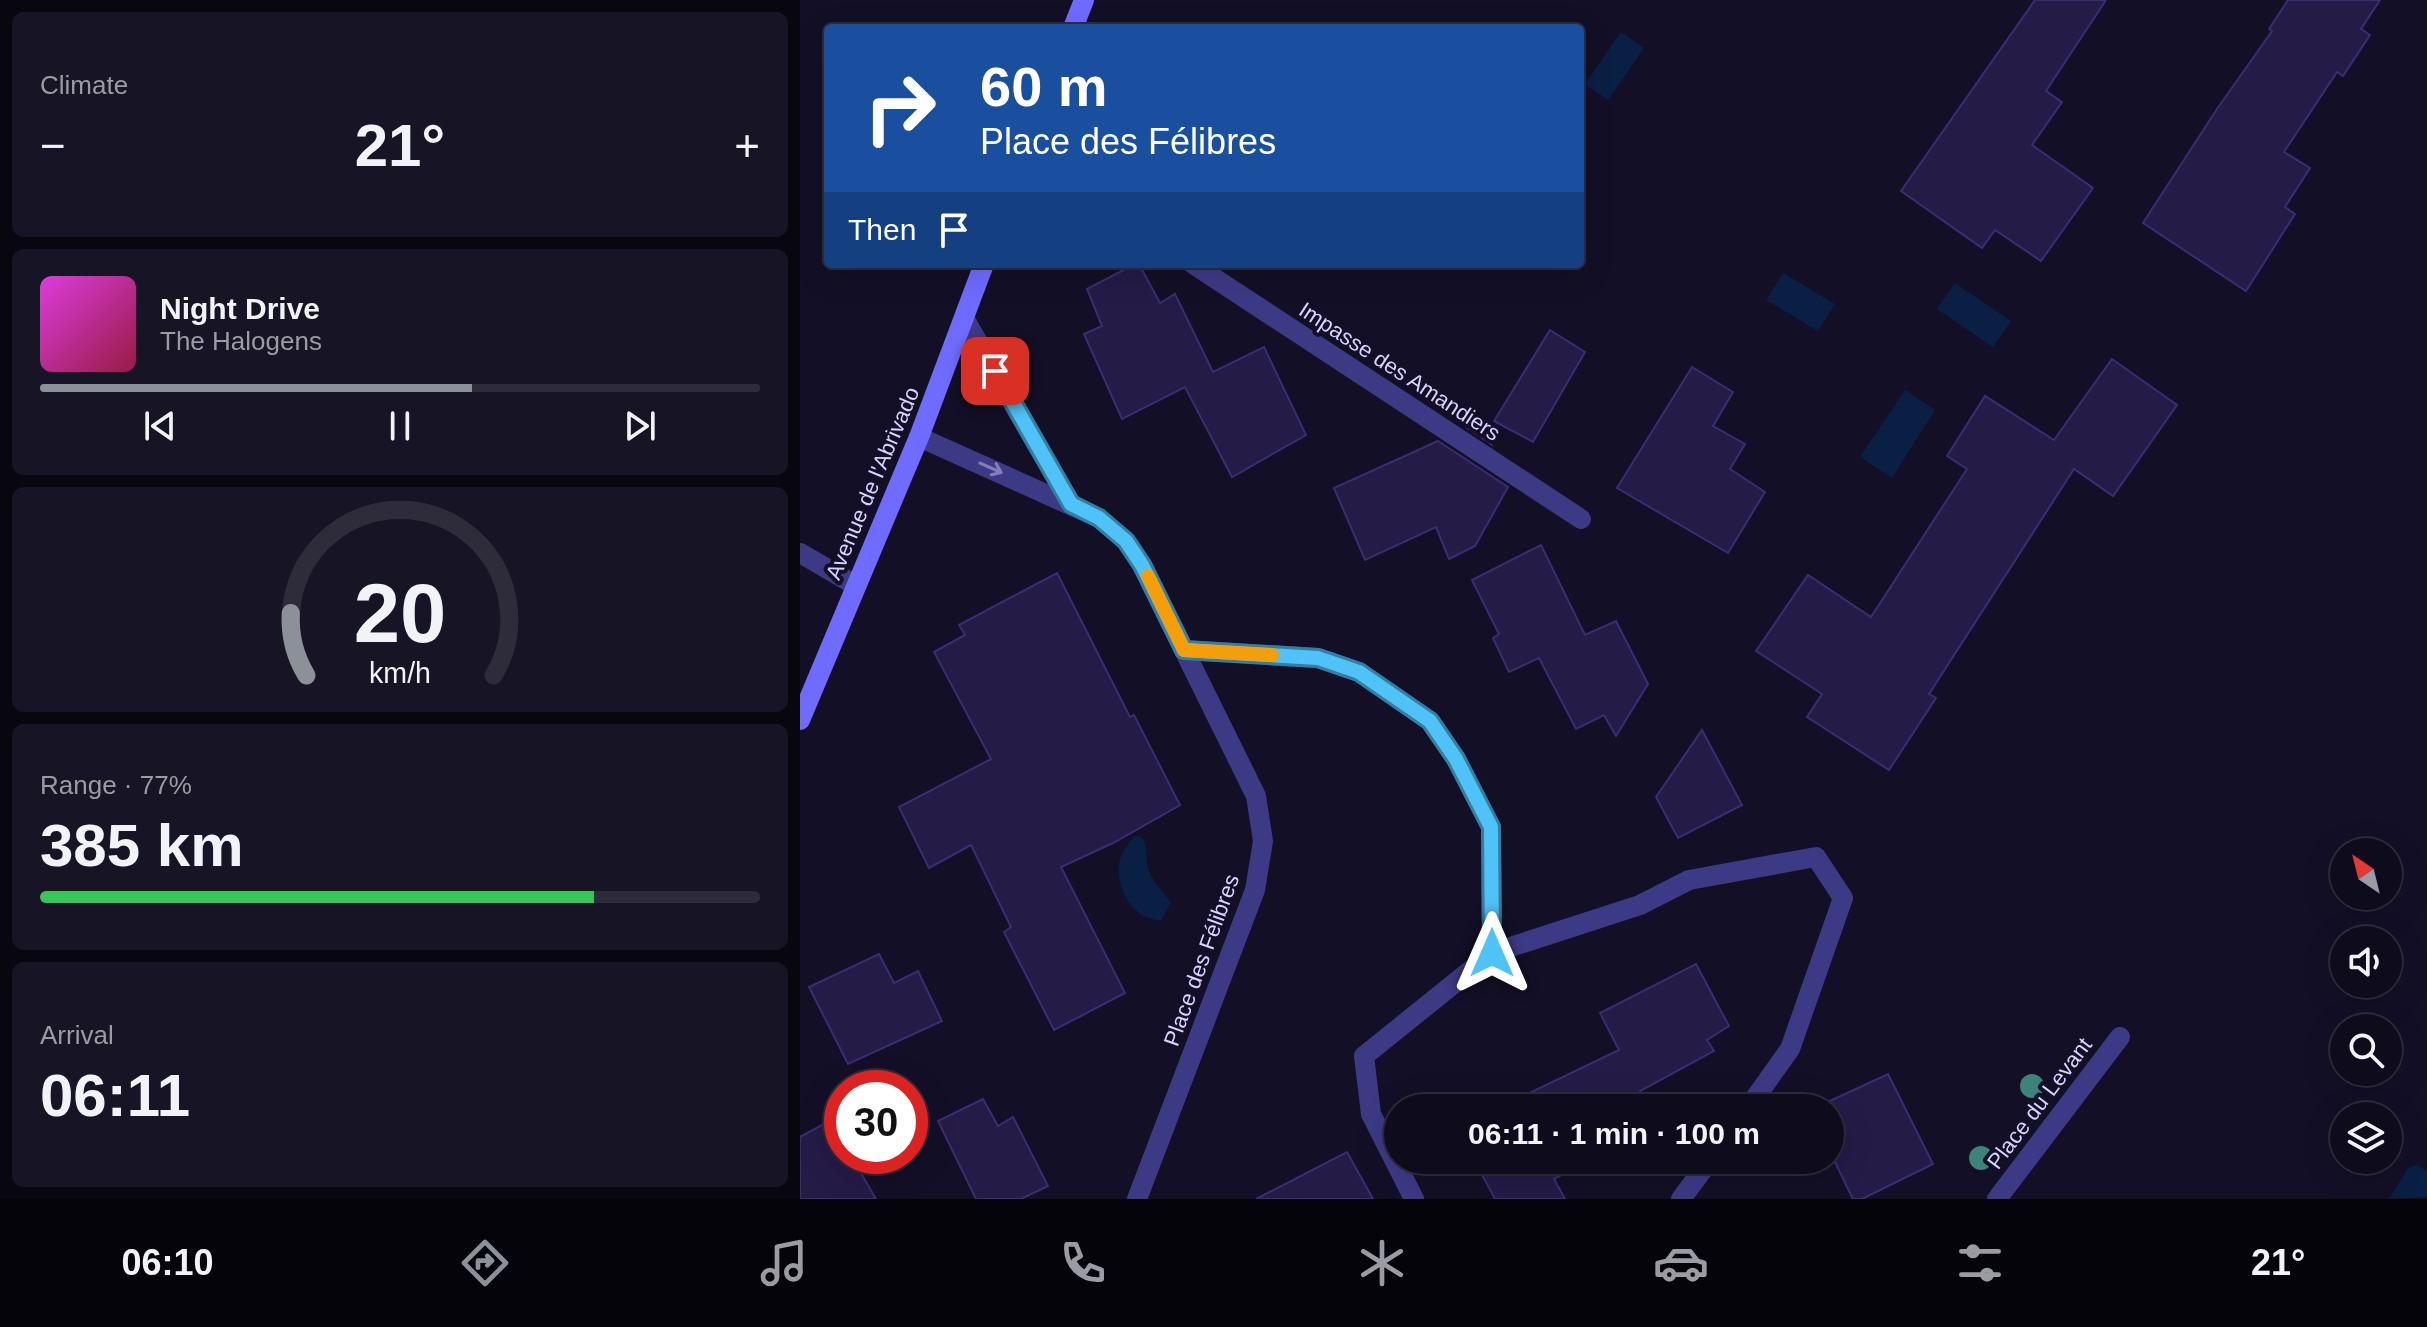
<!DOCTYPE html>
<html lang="en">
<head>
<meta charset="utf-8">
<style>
	body { margin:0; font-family:Arial,sans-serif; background:#171425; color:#f1f3f6; height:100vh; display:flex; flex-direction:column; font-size:30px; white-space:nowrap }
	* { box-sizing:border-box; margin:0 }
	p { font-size:26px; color:#9b9ba3 }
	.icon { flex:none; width:44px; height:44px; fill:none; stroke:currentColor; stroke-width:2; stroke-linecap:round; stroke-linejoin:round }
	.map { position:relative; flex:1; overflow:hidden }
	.side { display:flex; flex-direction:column; gap:12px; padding:12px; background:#08060f; width:800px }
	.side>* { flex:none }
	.hud { position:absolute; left:24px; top:24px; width:760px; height:244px; border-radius:8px; box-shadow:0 8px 32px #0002,0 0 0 2px #2e2b3b; background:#1a4fa0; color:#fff; overflow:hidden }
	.needle { width:52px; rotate:325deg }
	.tools { position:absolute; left:1530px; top:838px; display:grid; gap:16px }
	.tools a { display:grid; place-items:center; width:72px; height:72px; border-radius:50%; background:#0e0b1c; box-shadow:0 8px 32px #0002,0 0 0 2px #2e2b3b; font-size:40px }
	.speed { position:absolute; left:24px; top:1070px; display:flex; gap:16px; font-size:40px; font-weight:700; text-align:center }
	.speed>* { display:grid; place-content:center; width:104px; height:104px; border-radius:50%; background:#0e0b1c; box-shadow:0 8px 32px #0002,0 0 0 2px #2e2b3b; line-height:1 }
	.speed .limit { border:12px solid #d22; background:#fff; color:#111 }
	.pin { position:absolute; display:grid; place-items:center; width:68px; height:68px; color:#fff; margin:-34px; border-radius:16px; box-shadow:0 4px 12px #0006 }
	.me { position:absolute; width:88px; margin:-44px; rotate:0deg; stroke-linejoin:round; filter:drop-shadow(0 0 6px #0008) }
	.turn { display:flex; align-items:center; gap:28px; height:168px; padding:0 24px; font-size:36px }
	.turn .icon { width:104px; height:104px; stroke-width:2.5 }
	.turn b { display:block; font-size:56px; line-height:68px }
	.then { display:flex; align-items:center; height:76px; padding:0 24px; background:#0003; gap:16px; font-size:30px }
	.big { font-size:60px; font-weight:700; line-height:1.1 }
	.side .card { flex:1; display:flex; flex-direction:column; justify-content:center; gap:12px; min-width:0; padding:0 28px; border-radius:12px; background:#171425 }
	.side .dial { align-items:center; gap:0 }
	.dial svg { height:208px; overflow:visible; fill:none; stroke:#2e2b3b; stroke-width:7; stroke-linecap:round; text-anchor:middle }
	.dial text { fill:#f1f3f6; stroke:none }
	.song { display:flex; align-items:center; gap:24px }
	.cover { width:96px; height:96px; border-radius:12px; background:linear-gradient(135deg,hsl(300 70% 55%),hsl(340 70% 35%)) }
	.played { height:8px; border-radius:4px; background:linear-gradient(90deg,#8c9099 60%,#2e2b3b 60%) }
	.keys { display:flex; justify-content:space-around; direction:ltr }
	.heat { display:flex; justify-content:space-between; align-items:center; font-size:44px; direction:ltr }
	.charge { height:12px; border-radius:6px; background:linear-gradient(90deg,#34c759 77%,#2e2b3b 0) }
	.trip { position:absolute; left:584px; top:1094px; width:460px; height:80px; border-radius:40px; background:#0e0b1c; box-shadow:0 8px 32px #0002,0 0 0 2px #2e2b3b; font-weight:700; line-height:80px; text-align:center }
	.dock { display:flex; height:128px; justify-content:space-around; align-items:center; background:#06040b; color:#9b9ba3 }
	.dock .icon { width:56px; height:56px }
	.dock .current { color:#8c9099 }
	.dock b { font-size:36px; color:#f1f3f6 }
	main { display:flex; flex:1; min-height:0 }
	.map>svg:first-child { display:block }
	.water { fill:#0a1f44 }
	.building { fill:#241b47; stroke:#3b2d73; stroke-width:2 }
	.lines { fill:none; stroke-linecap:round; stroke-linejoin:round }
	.street { stroke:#3d3a85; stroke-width:20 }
	.secondary { stroke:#6f6bff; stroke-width:20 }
	.tree { fill:#3d827b }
	.oneway { stroke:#837fbc }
	.route-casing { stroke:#337fa1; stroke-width:20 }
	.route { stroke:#4fc3f7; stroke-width:14 }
	.slow { stroke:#f59e0b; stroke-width:14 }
	.labels { text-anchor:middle; stroke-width:8; stroke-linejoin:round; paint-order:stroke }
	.street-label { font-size:22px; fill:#d9d4ff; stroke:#130f26 }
</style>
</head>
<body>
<main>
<section class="side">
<div class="card"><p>Climate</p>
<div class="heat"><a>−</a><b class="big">21°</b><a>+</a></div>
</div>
<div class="card">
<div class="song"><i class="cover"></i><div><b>Night Drive</b><p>The Halogens</p></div></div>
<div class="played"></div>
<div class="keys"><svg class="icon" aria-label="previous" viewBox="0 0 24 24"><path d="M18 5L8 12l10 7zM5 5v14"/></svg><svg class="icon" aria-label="pause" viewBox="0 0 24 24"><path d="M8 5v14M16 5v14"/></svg><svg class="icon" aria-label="next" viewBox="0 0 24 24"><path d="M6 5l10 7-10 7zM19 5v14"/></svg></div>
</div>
<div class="card dial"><svg viewBox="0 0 100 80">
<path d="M14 69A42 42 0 1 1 86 69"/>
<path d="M14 69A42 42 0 0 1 8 45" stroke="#8c9099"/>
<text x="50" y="56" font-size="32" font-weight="700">20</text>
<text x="50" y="72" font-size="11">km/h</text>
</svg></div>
<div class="card"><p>Range · 77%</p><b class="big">385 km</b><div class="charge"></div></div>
<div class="card"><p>Arrival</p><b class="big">06:11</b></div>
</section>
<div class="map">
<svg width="1627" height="1199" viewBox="0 0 1627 1199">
	<rect width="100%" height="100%" fill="#130f26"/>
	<!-- water -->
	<g class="water">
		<path d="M 821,32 L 844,48 L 808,100 L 785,84 Z"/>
		<path d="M 983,273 L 1035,304 L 1018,331 L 966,300 Z"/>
		<path d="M 1155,283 L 1211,321 L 1193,347 L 1137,309 Z"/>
		<path d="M 1105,390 L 1135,410 L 1092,478 L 1060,457 Z"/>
		<path d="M 334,836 L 341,837 C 349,847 345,857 348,869 C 353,882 363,892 371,903 L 361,920 C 334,921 316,889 319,864 C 321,852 328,845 334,836 Z"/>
		<path d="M 1617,1165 L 1627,1171 L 1627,1197 L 1589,1199 L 1608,1168 Z"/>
	</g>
	<!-- building -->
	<g class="building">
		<path d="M 1235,0 L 1306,0 L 1246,91 L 1262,102 L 1232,145 L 1293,188 L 1241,261 L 1195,230 L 1182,248 L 1101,191 Z"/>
		<path d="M 1488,0 L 1580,0 L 1561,29 L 1570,35 L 1543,76 L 1537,72 L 1484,152 L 1510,168 L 1485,207 L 1495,214 L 1446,291 L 1343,223 L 1417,109 L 1472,31 L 1469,29 Z"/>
		<path d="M 335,264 L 339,264 L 360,303 L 375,294 L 413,372 L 464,347 L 506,435 L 432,477 L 385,387 L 322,419 L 284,334 L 302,326 L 287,289 Z"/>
		<path d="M 750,330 L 785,352 L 733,442 L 694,421 Z"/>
		<path d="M 1312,359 L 1377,405 L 1313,496 L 1274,469 L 1129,694 L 1136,698 L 1089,770 L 1007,717 L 1022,694 L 956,651 L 1008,575 L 1071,617 L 1167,469 L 1147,456 L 1185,396 L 1254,440 Z"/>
		<path d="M 892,367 L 933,392 L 913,426 L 945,444 L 930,469 L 965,492 L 928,553 L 817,488 Z"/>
		<path d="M 680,422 L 691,444 L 667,428 Z"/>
		<path d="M 638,441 L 708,487 L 675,546 L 649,559 L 636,527 L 565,560 L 534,488 Z"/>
		<path d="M 741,545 L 785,635 L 816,621 L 848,684 L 816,736 L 804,715 L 776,729 L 739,658 L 709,672 L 693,638 L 699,634 L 672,580 Z"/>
		<path d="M 257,573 L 330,717 L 334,715 L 380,805 L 313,843 L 261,867 L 325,993 L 254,1030 L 204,932 L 211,927 L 171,845 L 129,868 L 99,807 L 191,759 L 134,652 L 165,635 L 159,625 Z"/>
		<path d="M 902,730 L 942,805 L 878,838 L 856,797 Z"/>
		<path d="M 79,954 L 94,983 L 118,971 L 142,1021 L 48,1064 L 9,987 Z"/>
		<path d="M 896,964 L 929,1026 L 907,1040 L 914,1051 L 840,1091 L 848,1108 L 698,1108 L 819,1050 L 800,1013 Z"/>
		<path d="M 1088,1074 L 1133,1164 L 1062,1199 L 1053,1199 L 1030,1152 L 1030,1101 Z"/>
		<path d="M 686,1096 L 694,1108 L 663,1108 Z"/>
		<path d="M 183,1099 L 198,1126 L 213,1117 L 248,1186 L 221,1199 L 176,1199 L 138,1121 Z"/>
		<path d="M 31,1120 L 42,1140 L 42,1156 L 51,1156 L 76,1199 L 0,1199 L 0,1137 Z"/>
		<path d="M 547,1152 L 573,1199 L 456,1199 Z"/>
		<path d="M 674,1160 L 789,1160 L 754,1179 L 765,1199 L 695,1199 Z"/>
	</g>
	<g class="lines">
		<!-- street -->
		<g class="street">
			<path d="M 393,264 L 781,519"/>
			<path d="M 164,318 L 271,504"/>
			<path d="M 119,437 L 299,518 L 326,541 L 342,565 L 456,796 L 463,841 L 455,890 L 337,1199"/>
			<path d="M 0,553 L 55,585"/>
			<path d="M 384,650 L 518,658 L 559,672 L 630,721 L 656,759 L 691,827 L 692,953"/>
			<path d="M 614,1199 L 571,1114 L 564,1056 L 692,953 L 840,905 L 889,880 L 1016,857 L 1043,898 L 990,1049 L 948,1108"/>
			<path d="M 881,1199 L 910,1160"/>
			<path d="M 1197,1199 L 1320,1037"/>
		</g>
		<!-- secondary -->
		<g class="secondary">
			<path d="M 273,28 L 284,0"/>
			<path d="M 0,720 L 119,437 L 184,264"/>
		</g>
	</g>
	<!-- trees -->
	<g class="tree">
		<circle cx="1232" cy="1086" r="12"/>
		<circle cx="1181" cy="1158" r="12"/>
	</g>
	<!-- one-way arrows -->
	<defs><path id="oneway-shaft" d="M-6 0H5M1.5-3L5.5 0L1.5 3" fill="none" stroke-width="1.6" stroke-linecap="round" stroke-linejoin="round" transform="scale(2)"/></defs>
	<use class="oneway" href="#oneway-shaft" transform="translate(191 468) rotate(24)"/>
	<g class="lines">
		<defs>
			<path id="route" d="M 195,371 L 271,504 L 299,518 L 326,541 L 342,565 L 384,650 L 518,658 L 559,672 L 630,721 L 656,759 L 691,827 L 692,953"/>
		</defs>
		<!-- route casing -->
		<use href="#route" class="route-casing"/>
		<!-- route -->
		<use href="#route" class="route"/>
		<!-- slow -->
		<path class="slow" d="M 348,576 L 384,650 L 472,655"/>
	</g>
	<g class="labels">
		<!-- street labels -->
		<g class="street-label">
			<text transform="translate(600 371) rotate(33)" y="8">Impasse des Amandiers</text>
			<text transform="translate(72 483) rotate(-67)" y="8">Avenue de l'Abrivado</text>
			<text transform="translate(401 960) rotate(-70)" y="8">Place des Félibres</text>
			<text transform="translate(1239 1103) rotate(-53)" y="8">Place du Levant</text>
		</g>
	</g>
</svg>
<div class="tools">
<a><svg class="needle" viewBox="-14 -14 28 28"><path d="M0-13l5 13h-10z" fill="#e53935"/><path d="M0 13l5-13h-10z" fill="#9b9ba3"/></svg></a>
<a><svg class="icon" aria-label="sound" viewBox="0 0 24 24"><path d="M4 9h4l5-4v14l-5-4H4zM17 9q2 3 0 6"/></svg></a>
<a><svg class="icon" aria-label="search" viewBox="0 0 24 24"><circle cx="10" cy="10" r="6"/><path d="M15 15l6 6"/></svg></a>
<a><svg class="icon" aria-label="layers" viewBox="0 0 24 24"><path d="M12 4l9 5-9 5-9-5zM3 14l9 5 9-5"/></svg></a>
</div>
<div class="speed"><div class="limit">30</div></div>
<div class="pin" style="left:195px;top:371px;background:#d93025"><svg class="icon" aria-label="arrive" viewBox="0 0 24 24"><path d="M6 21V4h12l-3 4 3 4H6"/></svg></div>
<svg class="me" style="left:692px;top:953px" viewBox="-20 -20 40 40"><path d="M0-17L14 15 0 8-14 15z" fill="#4fc3f7" stroke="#fff" stroke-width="4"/></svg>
<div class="trip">06:11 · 1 min · 100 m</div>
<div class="hud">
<div class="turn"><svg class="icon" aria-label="right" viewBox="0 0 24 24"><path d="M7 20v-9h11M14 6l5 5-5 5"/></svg><div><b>60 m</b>Place des Félibres</div></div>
<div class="then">Then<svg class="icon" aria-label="arrive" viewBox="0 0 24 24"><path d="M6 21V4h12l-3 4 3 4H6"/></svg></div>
</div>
</div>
</main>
<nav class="dock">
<b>06:10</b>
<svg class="icon current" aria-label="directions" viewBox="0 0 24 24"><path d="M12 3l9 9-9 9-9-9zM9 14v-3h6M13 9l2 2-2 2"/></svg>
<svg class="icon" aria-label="music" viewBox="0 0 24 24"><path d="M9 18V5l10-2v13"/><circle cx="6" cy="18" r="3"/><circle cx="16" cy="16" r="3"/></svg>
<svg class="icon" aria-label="phone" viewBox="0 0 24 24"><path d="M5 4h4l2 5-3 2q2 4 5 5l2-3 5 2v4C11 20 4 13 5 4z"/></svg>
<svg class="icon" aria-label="climate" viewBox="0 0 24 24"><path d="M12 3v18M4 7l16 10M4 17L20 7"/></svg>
<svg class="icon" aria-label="car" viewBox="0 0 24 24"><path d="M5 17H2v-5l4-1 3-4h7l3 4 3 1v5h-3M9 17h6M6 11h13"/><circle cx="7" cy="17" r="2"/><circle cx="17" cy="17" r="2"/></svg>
<svg class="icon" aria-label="filters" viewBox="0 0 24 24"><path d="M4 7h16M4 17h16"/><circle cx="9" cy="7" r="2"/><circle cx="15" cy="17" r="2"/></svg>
<b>21°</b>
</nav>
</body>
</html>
